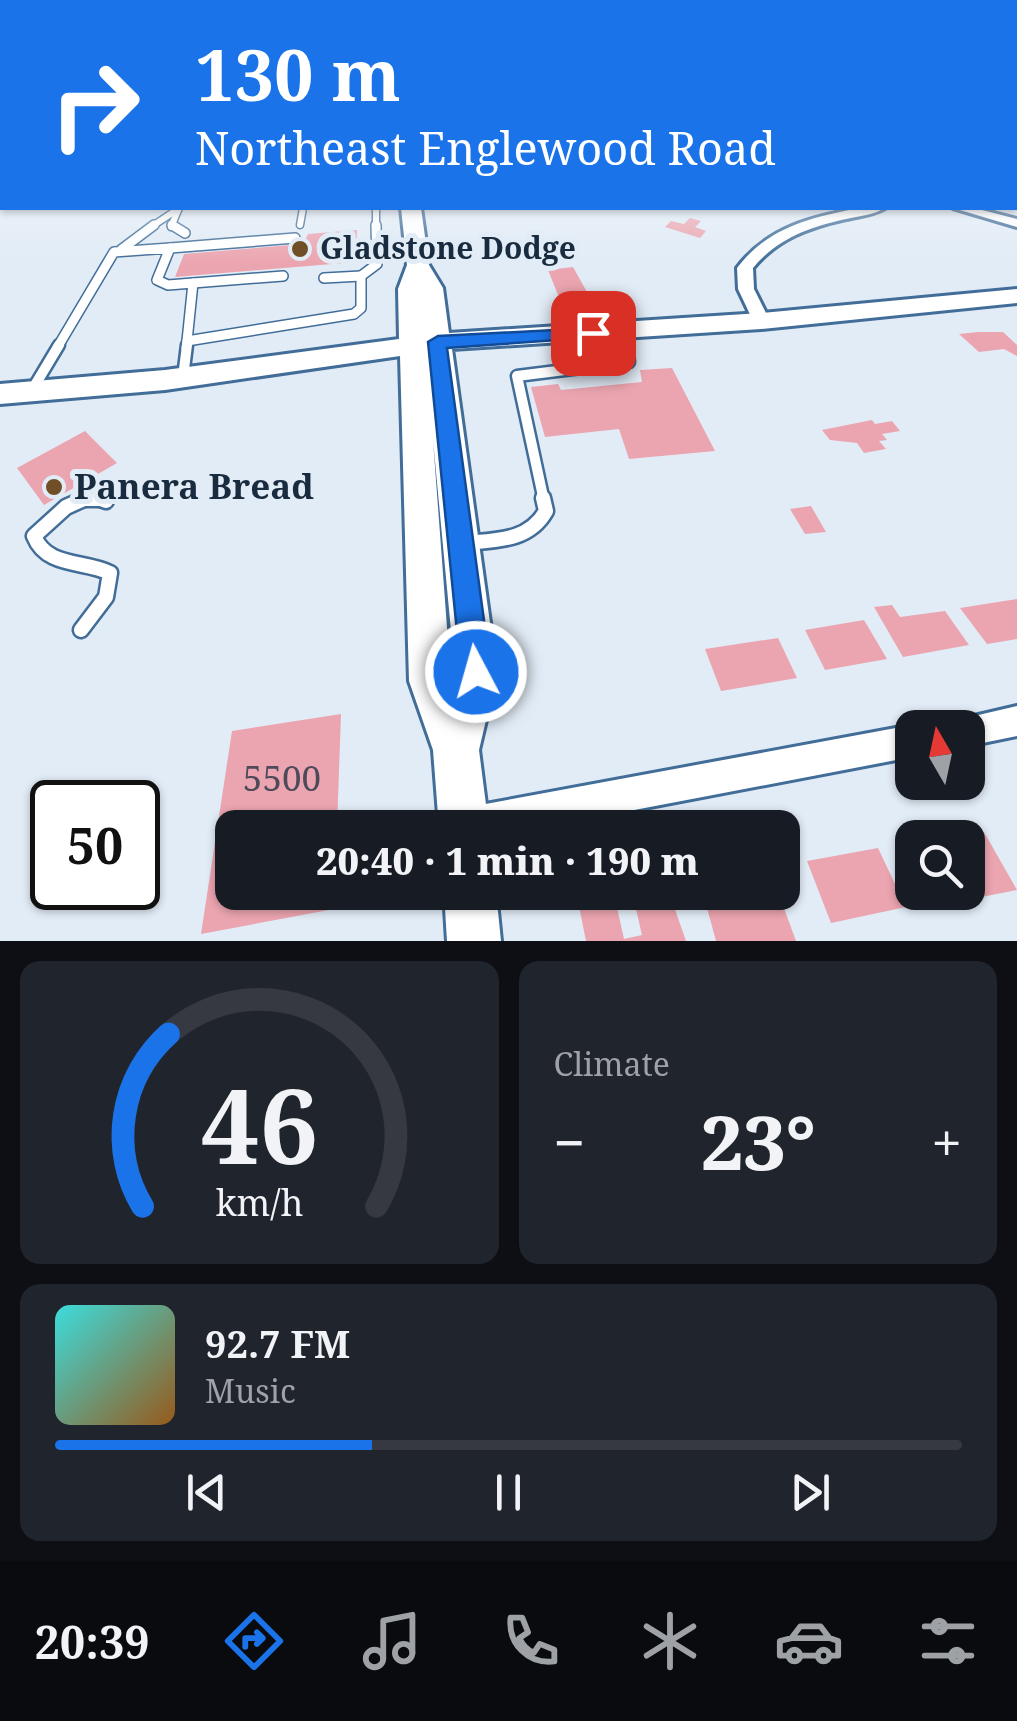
<!DOCTYPE html>
<html lang="en">
<head>
<meta charset="utf-8">
<style>
	body { margin:0; font-family:"Noto Serif",serif; background:#20242c; color:#f1f3f6; height:100vh; display:flex; flex-direction:column; font-size:38px; white-space:nowrap }
	* { box-sizing:border-box; margin:0 }
	p { font-size:32px; color:#9ea1a6 }
	.icon { flex:none; width:55px; height:55px; fill:none; stroke:currentColor; stroke-width:2; stroke-linecap:round; stroke-linejoin:round }
	.map { position:relative; height:941px; overflow:hidden }
	.drawer { display:flex; flex-direction:column; gap:20px; padding:20px; background:#0d0f14; flex:1 }
	.drawer>* { flex:none }
	.hud { position:absolute; left:0px; top:0px; width:1018px; height:210px; box-shadow:0 2px 8px #0004; background:#1a73e8; color:#fff; overflow:hidden }
	.needle { width:65px; rotate:351deg }
	.fabs { position:absolute; left:895px; top:710px; display:grid; gap:20px }
	.fabs a { display:grid; place-items:center; width:90px; height:90px; border-radius:20px; background:#171b24; box-shadow:0 2px 8px #0004; font-size:50px }
	.speed { position:absolute; left:30px; top:780px; display:flex; gap:20px; font-size:50px; font-weight:700; text-align:center }
	.speed>* { display:grid; place-content:center; width:130px; height:130px; border-radius:50%; background:#171b24; box-shadow:0 2px 8px #0004; line-height:1 }
	.speed .limit { border:5px solid #111; border-radius:15px; background:#fff; color:#111 }
	.pin { position:absolute; display:grid; place-items:center; width:85px; height:85px; color:#fff; margin:-42px; border-radius:20px; box-shadow:0 5px 15px #0006 }
	.me { position:absolute; width:110px; margin:-55px; rotate:354deg; stroke-linejoin:round; filter:drop-shadow(0 0 8px #0008) }
	.turn { display:flex; align-items:center; gap:35px; height:210px; padding:0 30px; font-size:45px }
	.turn .icon { width:130px; height:130px; stroke-width:2.5 }
	.turn b { display:block; font-size:70px; line-height:85px }
	.big { font-size:75px; font-weight:800; line-height:1.1 }
	.drawer .card { flex:1; display:flex; flex-direction:column; justify-content:center; gap:15px; min-width:0; padding:0 35px; border-radius:20px; background:#20242c }
	.drawer .dial { align-items:center; gap:0 }
	.dial svg { height:260px; overflow:visible; fill:none; stroke:#363941; stroke-width:7; stroke-linecap:round; text-anchor:middle }
	.dial text { fill:#f1f3f6; stroke:none }
	.song { display:flex; align-items:center; gap:30px }
	.cover { width:120px; height:120px; border-radius:15px; background:linear-gradient(135deg,hsl(180 70% 55%),hsl(30 70% 35%)) }
	.played { height:10px; border-radius:5px; background:linear-gradient(90deg,#1a73e8 35%,#363941 35%) }
	.keys { display:flex; justify-content:space-around; direction:ltr }
	.heat { display:flex; justify-content:space-between; align-items:center; font-size:55px; direction:ltr }
	.drawer .tiles { flex:1; display:grid; gap:20px; grid-template-columns:1fr 1fr }
	.card:last-child { grid-column:span 2 }
	.trip { position:absolute; left:215px; top:810px; width:585px; height:100px; border-radius:20px; background:#171b24; box-shadow:0 2px 8px #0004; font-weight:800; line-height:100px; text-align:center }
	.dock { display:flex; height:160px; justify-content:space-around; align-items:center; background:#090b0e; color:#9ea1a6 }
	.dock .icon { width:70px; height:70px }
	.dock .current { color:#1a73e8 }
	.dock b { font-size:45px; color:#f1f3f6 }
	.map>svg:first-child { display:block }
	.lines { fill:none; stroke-linecap:round; stroke-linejoin:round }
	.stream { stroke:#5babf5; stroke-width:4 }
	.building { fill:#eba5b0 }
	.lane-far3-casing { stroke:#416d98; stroke-width:9 }
	.lane-far2-casing { stroke:#416d98; stroke-width:12 }
	.lane-far1-casing { stroke:#416d98; stroke-width:15 }
	.lane-casing { stroke:#416d98; stroke-width:19 }
	.street-casing { stroke:#416d98; stroke-width:6 }
	.secondary-casing { stroke:#416d98; stroke-width:6 }
	.lane-far3 { stroke:#fff; stroke-width:6 }
	.lane-far2 { stroke:#fff; stroke-width:9 }
	.lane-far1 { stroke:#fff; stroke-width:10 }
	.lane { stroke:#fff; stroke-width:14 }
	.street { fill:#fff; fill-rule:evenodd }
	.secondary { fill:#fff; fill-rule:evenodd }
	.route { fill:#1a73e8; stroke:#114b97; stroke-width:2.5 }
	.poi-dot { fill:#704f26; stroke:#e2ecf6; stroke-width:4 }
	.labels { text-anchor:middle; stroke-width:10; stroke-linejoin:round; paint-order:stroke }
	.far-poi-label { font-size:30px; font-weight:bold; fill:#192b3e; stroke:#e2ecf6; text-anchor:start }
	.poi-label { font-size:35px; font-weight:bold; fill:#192b3e; stroke:#e2ecf6; text-anchor:start }
	.near-number-label { font-size:35px; fill:#4e4a5a }
</style>
</head>
<body>
<div class="map">
<svg width="1017" height="941" viewBox="0 0 1017 941">
	<rect width="100%" height="100%" fill="#e2ecf6"/>
	<g class="lines">
		<!-- stream -->
		<path class="stream" d="M 979,208 L 994,211"/>
	</g>
	<!-- building -->
	<g class="building">
		<path d="M 690,218 L 701,221 L 695,227 L 706,231 L 700,238 L 665,227 L 671,221 L 684,224 Z"/>
		<path d="M 357,230 L 356,262 L 175,277 L 184,254 L 303,244 L 308,234 Z"/>
		<path d="M 573,267 L 587,292 L 558,295 L 548,270 Z"/>
		<path d="M 978,332 L 1003,332 L 1017,345 L 1017,356 L 1004,349 L 979,352 L 959,334 Z"/>
		<path d="M 672,368 L 715,451 L 629,459 L 619,429 L 545,437 L 531,387 L 558,384 L 561,390 L 642,382 L 640,370 Z"/>
		<path d="M 872,420 L 875,424 L 892,421 L 900,431 L 882,434 L 887,440 L 879,441 L 886,449 L 864,453 L 857,443 L 830,440 L 822,430 Z"/>
		<path d="M 85,431 L 117,463 L 44,505 L 17,468 Z"/>
		<path d="M 811,506 L 826,532 L 805,534 L 790,509 Z"/>
		<path d="M 1017,599 L 1017,639 L 987,644 L 960,608 Z"/>
		<path d="M 892,605 L 900,617 L 945,611 L 969,645 L 903,657 L 874,607 Z"/>
		<path d="M 864,620 L 887,659 L 825,670 L 805,630 Z"/>
		<path d="M 778,638 L 797,678 L 721,691 L 705,649 Z"/>
		<path d="M 341,714 L 337,828 L 232,828 L 232,892 L 335,892 L 334,909 L 201,934 L 232,731 Z"/>
		<path d="M 984,832 L 1017,890 L 936,906 L 930,892 L 968,892 L 968,835 Z"/>
		<path d="M 878,848 L 906,907 L 831,923 L 807,861 Z"/>
		<path d="M 632,892 L 669,892 L 686,941 L 586,941 L 578,901 L 614,894 L 624,939 L 642,935 Z"/>
		<path d="M 737,892 L 778,892 L 796,941 L 716,941 L 707,908 L 737,903 Z"/>
	</g>
	<g class="lines">
		<defs>
			<g id="lane-far3">
				<path d="M 376,208 L 376,227"/>
				<path d="M 300,225 L 303,208"/>
				<path d="M 151,227 L 178,209"/>
				<path d="M 171,227 L 179,208"/>
			</g>
			<g id="lane-far2">
				<path d="M 172,225 L 185,233"/>
				<path d="M 170,248 L 295,238"/>
				<path d="M 122,249 L 154,225"/>
				<path d="M 324,278 L 361,276"/>
				<path d="M 193,283 L 283,276"/>
				<path d="M 625,331 L 627,348"/>
				<path d="M 57,348 L 114,252 L 170,248 L 157,280 L 168,285 L 193,283 L 187,341"/>
				<path d="M 186,348 L 187,341 L 354,314 L 361,308 L 361,276 L 377,264 L 376,225"/>
			</g>
			<g id="lane-far1">
				<path d="M 183,377 L 187,345"/>
				<path d="M 32,390 L 59,345"/>
				<path d="M 78,501 L 106,501"/>
				<path d="M 544,501 L 517,376 L 629,362 L 627,345"/>
			</g>
			<g id="lane">
				<path d="M 98,498 L 106,501"/>
				<path d="M 466,543 C 497,540 529,541 546,511 L 543,498"/>
				<path d="M 81,630 L 106,597 L 110,573 C 83,560 47,568 34,536 L 66,507 L 86,498"/>
			</g>
			<g id="street">
				<rect x="0" y="155" width="2" height="8"/>
				<path d="M 1015,163 L 1017,164 L 1017,172 L 1015,171 Z"/>
				<path d="M 860,208 L 885,208 C 874,215 859,216 846,219 C 809,227 777,239 753,268 L 754,289 L 770,321 L 767,325 L 755,325 L 738,289 L 737,268 C 768,227 812,217 860,208 Z"/>
				<path d="M 953,208 L 974,208 L 1017,219 L 1017,227 Z"/>
				<path d="M 1017,706 L 1017,736 L 968,746 L 968,728 L 954,728 L 957,720 Z"/>
				<path d="M 912,725 L 917,728 L 912,728 L 912,757 L 540,828 L 447,825 L 452,813 L 464,808 Z"/>
			</g>
			<g id="secondary">
				<path d="M 401,208 L 421,208 L 429,265 L 443,288 L 449,333 L 761,313 L 1017,289 L 1017,303 L 761,329 L 452,349 L 497,673 L 479,750 L 489,828 L 439,828 L 433,750 L 409,681 L 400,356 L 165,390 L 0,404 L 0,384 L 165,370 L 399,339 L 398,289 L 407,265 ZM 433,440 L 455,673 L 452,683 L 451,681 Z"/>
				<path d="M 444,892 L 496,892 L 501,941 L 447,941 Z"/>
			</g>
		</defs>
		<!-- lane-far3 casing -->
		<use href="#lane-far3" class="lane-far3-casing"/>
		<!-- lane-far2 casing -->
		<use href="#lane-far2" class="lane-far2-casing"/>
		<!-- lane-far1 casing -->
		<use href="#lane-far1" class="lane-far1-casing"/>
		<!-- lane casing -->
		<use href="#lane" class="lane-casing"/>
		<!-- street casing -->
		<use href="#street" class="street-casing"/>
		<!-- secondary casing -->
		<use href="#secondary" class="secondary-casing"/>
		<!-- lane-far3 -->
		<use href="#lane-far3" class="lane-far3"/>
		<!-- lane-far2 -->
		<use href="#lane-far2" class="lane-far2"/>
		<!-- lane-far1 -->
		<use href="#lane-far1" class="lane-far1"/>
		<!-- lane -->
		<use href="#lane" class="lane"/>
		<!-- street -->
		<use href="#street" class="street"/>
		<!-- secondary -->
		<use href="#secondary" class="secondary"/>
	</g>
	<!-- sky -->
	<linearGradient id="sky" x2="0" y2="1"><stop stop-color="#6fb0ed"/><stop offset="0.5" stop-color="#f2f6fb"/><stop offset="1" stop-color="#f2f6fb" stop-opacity="0"/></linearGradient>
	<rect width="1017" height="263" fill="url(#sky)"/>
	<!-- route -->
	<path class="route" d="M 593,328 L 599,329 L 599,337 L 447,348 L 491,672 L 486,683 L 476,687 L 466,683 L 461,672 L 428,342 L 438,336 Z"/>
	<!-- markers -->
	<g class="poi-dot">
		<circle cx="300" cy="249" r="10"/>
		<circle cx="54" cy="487" r="10"/>
	</g>
	<g class="labels">
		<!-- far-poi labels -->
		<g class="far-poi-label">
			<text x="320" y="259">Gladstone Dodge</text>
		</g>
		<!-- poi labels -->
		<g class="poi-label">
			<text x="74" y="499">Panera Bread</text>
		</g>
		<!-- near-number labels -->
		<g class="near-number-label">
			<text x="282" y="791">5500</text>
		</g>
	</g>
</svg>
<div class="fabs">
<a><svg class="needle" viewBox="-14 -14 28 28"><path d="M0-13l5 13h-10z" fill="#e53935"/><path d="M0 13l5-13h-10z" fill="#9ea1a6"/></svg></a>
<a><svg class="icon" aria-label="search" viewBox="0 0 24 24"><circle cx="10" cy="10" r="6"/><path d="M15 15l6 6"/></svg></a>
</div>
<div class="speed"><div class="limit">50</div></div>
<div class="pin" style="left:593px;top:333px;background:#d93025"><svg class="icon" aria-label="arrive" viewBox="0 0 24 24"><path d="M6 21V4h12l-3 4 3 4H6"/></svg></div>
<svg class="me" style="left:476px;top:672px" viewBox="-20 -20 40 40"><circle r="17" fill="#1a73e8" stroke="#fff" stroke-width="3"/><path d="M0-11L8 9 0 5-8 9z" fill="#fff"/></svg>
<div class="trip">20:40 · 1 min · 190 m</div>
<div class="hud">
<div class="turn"><svg class="icon" aria-label="right" viewBox="0 0 24 24"><path d="M7 20v-9h11M14 6l5 5-5 5"/></svg><div><b>130 m</b>Northeast Englewood Road</div></div>
</div>
</div>
<section class="drawer">
<div class="tiles">
<div class="card dial"><svg viewBox="0 0 100 80">
<path d="M14 69A42 42 0 1 1 86 69"/>
<path d="M14 69A42 42 0 0 1 22 16" stroke="#1a73e8"/>
<text x="50" y="56" font-size="32" font-weight="700">46</text>
<text x="50" y="72" font-size="11">km/h</text>
</svg></div>
<div class="card"><p>Climate</p>
<div class="heat"><a>−</a><b class="big">23°</b><a>+</a></div>
</div>
<div class="card">
<div class="song"><i class="cover"></i><div><b>92.7 FM</b><p>Music</p></div></div>
<div class="played"></div>
<div class="keys"><svg class="icon" aria-label="previous" viewBox="0 0 24 24"><path d="M18 5L8 12l10 7zM5 5v14"/></svg><svg class="icon" aria-label="pause" viewBox="0 0 24 24"><path d="M8 5v14M16 5v14"/></svg><svg class="icon" aria-label="next" viewBox="0 0 24 24"><path d="M6 5l10 7-10 7zM19 5v14"/></svg></div>
</div>
</div>
</section>
<nav class="dock">
<b>20:39</b>
<svg class="icon current" aria-label="directions" viewBox="0 0 24 24"><path d="M12 3l9 9-9 9-9-9zM9 14v-3h6M13 9l2 2-2 2"/></svg>
<svg class="icon" aria-label="music" viewBox="0 0 24 24"><path d="M9 18V5l10-2v13"/><circle cx="6" cy="18" r="3"/><circle cx="16" cy="16" r="3"/></svg>
<svg class="icon" aria-label="phone" viewBox="0 0 24 24"><path d="M5 4h4l2 5-3 2q2 4 5 5l2-3 5 2v4C11 20 4 13 5 4z"/></svg>
<svg class="icon" aria-label="climate" viewBox="0 0 24 24"><path d="M12 3v18M4 7l16 10M4 17L20 7"/></svg>
<svg class="icon" aria-label="car" viewBox="0 0 24 24"><path d="M5 17H2v-5l4-1 3-4h7l3 4 3 1v5h-3M9 17h6M6 11h13"/><circle cx="7" cy="17" r="2"/><circle cx="17" cy="17" r="2"/></svg>
<svg class="icon" aria-label="filters" viewBox="0 0 24 24"><path d="M4 7h16M4 17h16"/><circle cx="9" cy="7" r="2"/><circle cx="15" cy="17" r="2"/></svg>
</nav>
</body>
</html>
